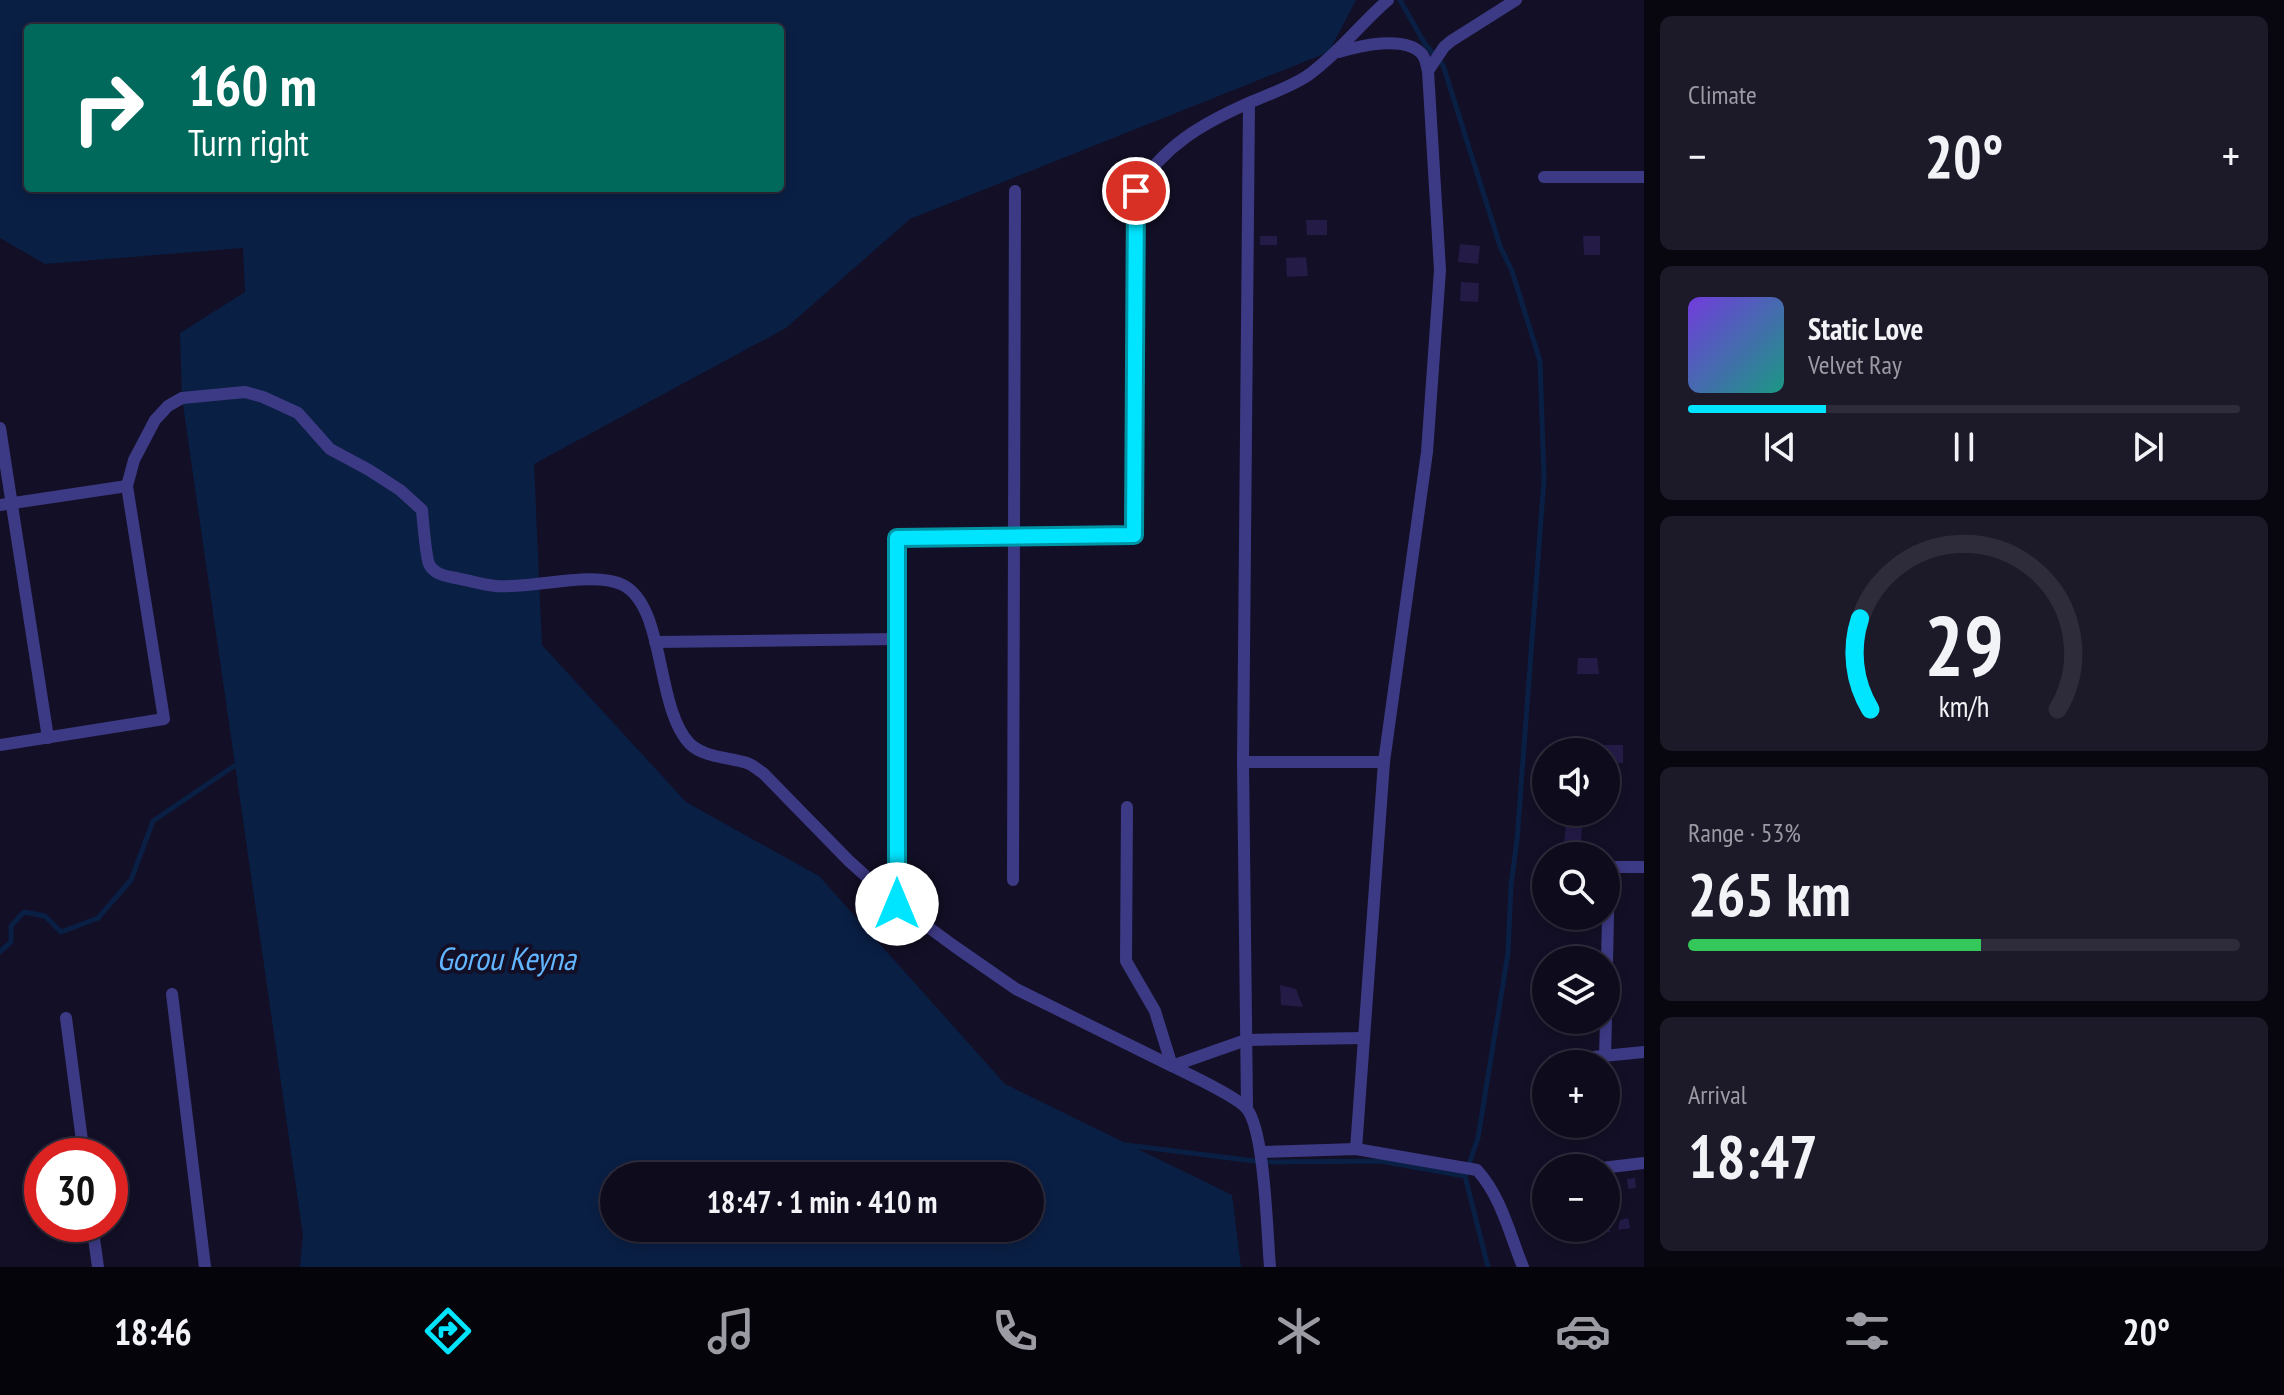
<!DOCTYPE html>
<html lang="en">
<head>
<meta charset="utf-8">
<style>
	body { margin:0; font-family:"PT Sans Narrow",sans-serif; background:#1c1929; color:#f1f3f6; height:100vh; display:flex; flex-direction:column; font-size:30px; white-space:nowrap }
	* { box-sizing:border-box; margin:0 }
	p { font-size:26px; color:#9b9ba3 }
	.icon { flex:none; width:44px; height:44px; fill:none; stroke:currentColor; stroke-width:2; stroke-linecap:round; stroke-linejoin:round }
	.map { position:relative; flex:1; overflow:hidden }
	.panel { display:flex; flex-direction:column; gap:16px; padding:16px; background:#08060f; width:640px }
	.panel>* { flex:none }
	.top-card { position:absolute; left:24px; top:24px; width:760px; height:168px; border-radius:8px; box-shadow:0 4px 12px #0003,0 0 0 2px #2e2b3b; background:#00695c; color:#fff; overflow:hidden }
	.fabs { position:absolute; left:1532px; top:738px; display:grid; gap:16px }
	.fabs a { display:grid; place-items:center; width:88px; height:88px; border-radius:50%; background:#0e0b1c; box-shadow:0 4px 12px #0003,0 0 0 2px #2e2b3b; font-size:40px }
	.speed { position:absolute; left:24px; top:1138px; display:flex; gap:16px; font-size:40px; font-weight:700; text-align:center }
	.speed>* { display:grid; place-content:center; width:104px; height:104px; border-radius:50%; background:#0e0b1c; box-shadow:0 4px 12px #0003,0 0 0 2px #2e2b3b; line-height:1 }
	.speed .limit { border:12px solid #d22; background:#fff; color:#111 }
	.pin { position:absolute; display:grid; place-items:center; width:68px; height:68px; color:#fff; margin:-34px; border:4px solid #fff; border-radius:50%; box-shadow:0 2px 8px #0007 }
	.me { position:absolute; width:88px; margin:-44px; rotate:0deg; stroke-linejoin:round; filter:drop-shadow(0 0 6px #0008) }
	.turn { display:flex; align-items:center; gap:28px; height:168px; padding:0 32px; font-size:36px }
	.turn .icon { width:104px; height:104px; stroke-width:2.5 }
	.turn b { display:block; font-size:56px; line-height:68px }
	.big { font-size:60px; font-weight:700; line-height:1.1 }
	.panel .card { flex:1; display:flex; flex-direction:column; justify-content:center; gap:12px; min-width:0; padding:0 28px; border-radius:12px; background:#1c1929 }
	.panel .dial { align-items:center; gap:0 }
	.dial svg { height:208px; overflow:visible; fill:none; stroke:#2e2b3b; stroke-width:7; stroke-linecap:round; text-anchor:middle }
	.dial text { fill:#f1f3f6; stroke:none }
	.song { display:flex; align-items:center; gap:24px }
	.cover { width:96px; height:96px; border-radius:12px; background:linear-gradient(135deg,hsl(260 70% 55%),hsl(170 70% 35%)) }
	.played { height:8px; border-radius:4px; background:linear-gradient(90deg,#00e5ff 25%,#2e2b3b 25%) }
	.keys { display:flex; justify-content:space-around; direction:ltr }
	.heat { display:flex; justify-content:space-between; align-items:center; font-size:44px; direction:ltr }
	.charge { height:12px; border-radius:6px; background:linear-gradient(90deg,#34c759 53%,#2e2b3b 0) }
	.trip { position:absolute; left:600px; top:1162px; width:444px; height:80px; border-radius:40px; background:#0e0b1c; box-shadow:0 4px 12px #0003,0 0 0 2px #2e2b3b; font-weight:700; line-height:80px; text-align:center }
	.tab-bar { display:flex; height:128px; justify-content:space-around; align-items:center; background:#06040b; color:#9b9ba3 }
	.tab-bar .icon { width:56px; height:56px }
	.tab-bar .selected { color:#00e5ff }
	.tab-bar b { font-size:36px; color:#f1f3f6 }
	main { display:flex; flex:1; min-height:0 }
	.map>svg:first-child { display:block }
	.water { fill:#0a1f44; fill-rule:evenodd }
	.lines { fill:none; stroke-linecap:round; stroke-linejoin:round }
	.stream { stroke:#0a1f44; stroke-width:5 }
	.building { fill:#241b47 }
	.minor { stroke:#3d3a85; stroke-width:12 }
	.route-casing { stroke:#0095a6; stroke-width:20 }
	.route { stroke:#00e5ff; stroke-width:14 }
	.labels { text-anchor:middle; stroke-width:8; stroke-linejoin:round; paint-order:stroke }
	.water-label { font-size:32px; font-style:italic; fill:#62b6ff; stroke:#130f26 }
</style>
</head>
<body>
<main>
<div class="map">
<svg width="1644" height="1267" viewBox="0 0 1644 1267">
	<rect width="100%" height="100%" fill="#130f26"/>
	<!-- water -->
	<path class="water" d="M 0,0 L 1356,0 L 1329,52 L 910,219 L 786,328 L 534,464 L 542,645 L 686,802 L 819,876 L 1005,1084 L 1232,1195 L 1241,1267 L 300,1267 L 303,1235 L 182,398 L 180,333 L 245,292 L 243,248 L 45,264 L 0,238 ZM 28,28 L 780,28 L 780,188 L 28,188 ZM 614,1176 L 1030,1176 L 1030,1228 L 614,1228 Z"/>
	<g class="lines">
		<!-- stream -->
		<g class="stream">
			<path d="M 1400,0 L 1425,44 L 1443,65 L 1500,246 L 1512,271 L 1540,361 L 1544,479 L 1517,840 L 1511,885 L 1508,953 L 1478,1138 L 1465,1176"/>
			<path d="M 0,952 L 11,942 L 11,926 L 24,912 L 45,916 L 61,932 L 98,918 L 131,880 L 153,821 L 240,762"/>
			<path d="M 1126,1145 L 1262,1162 L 1380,1161 L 1465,1176 L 1488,1267"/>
		</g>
	</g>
	<!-- building -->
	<g class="building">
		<path d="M 1306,220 L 1327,220 L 1327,235 L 1307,235 Z"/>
		<rect x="1260" y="236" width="17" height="9"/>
		<path d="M 1583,236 L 1600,236 L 1600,255 L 1584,255 Z"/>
		<path d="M 1460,244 L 1480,246 L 1478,264 L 1458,262 Z"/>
		<path d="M 1306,257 L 1308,276 L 1287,277 L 1286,258 Z"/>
		<path d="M 1461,282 L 1479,283 L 1478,302 L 1460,301 Z"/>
		<path d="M 1578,658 L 1597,658 L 1599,674 L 1577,674 Z"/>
		<path d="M 1603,745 L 1623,745 L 1623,763 L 1606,763 L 1606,752 L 1603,752 Z"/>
		<path d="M 1566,824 L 1582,825 L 1581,846 L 1564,844 Z"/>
		<path d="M 1565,850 L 1582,851 L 1581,856 L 1564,856 Z"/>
		<path d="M 1280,985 L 1296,989 L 1303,1007 L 1281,1005 Z"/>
		<path d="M 1635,1178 L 1636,1188 L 1628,1189 L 1627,1179 Z"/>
		<path d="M 1617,1182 L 1618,1196 L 1607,1197 L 1606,1183 Z"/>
		<rect x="1606" y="1201" width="6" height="12"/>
		<path d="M 1628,1218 L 1630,1228 L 1618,1230 L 1620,1220 Z"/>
		<path d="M 1583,1228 L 1608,1228 L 1611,1232 L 1584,1234 Z"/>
	</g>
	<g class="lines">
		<!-- minor -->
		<g class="minor">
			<path d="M 1339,52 C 1359,46 1404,35 1421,53 C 1426,58 1426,64 1428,71 L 1440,270 L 1427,452 L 1384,762 L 1356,1149"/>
			<path d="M 1428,71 L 1444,47 L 1451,41 L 1516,0"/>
			<path d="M 1544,177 L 1644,177"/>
			<path d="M 0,428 L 48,738"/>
			<path d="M 0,505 L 127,486"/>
			<path d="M 655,642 L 897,639"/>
			<path d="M 0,745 L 164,719 L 127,486 L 134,460 L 155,420 L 168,406 L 182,398 L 245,392 L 263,397 L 298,413 L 330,449 L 369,470 L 400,490 L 422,510 C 423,521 426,557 429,564 C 435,576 448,576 460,579 C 472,581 484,585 496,586 C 530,589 595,570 623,585 C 666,607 655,708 690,744 C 705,758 729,757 747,763 C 753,765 758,770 763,773 L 849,861 L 897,904 L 954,946 L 1016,989 L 1172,1066 L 1246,1040 L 1364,1038"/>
			<path d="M 1243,762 L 1384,762"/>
			<path d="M 1127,807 L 1126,961 L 1155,1011 L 1172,1066 C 1188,1074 1238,1097 1247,1109 C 1265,1132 1267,1234 1270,1267"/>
			<path d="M 1013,880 L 1015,191"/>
			<path d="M 897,904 L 897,538 L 1134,535 L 1136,191 C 1164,145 1203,123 1251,102 C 1270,94 1290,87 1307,76 C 1338,54 1360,24 1388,0"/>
			<path d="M 172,994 L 205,1267"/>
			<path d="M 1606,1011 L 1609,867 L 1644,867"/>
			<path d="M 66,1018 L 84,1156"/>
			<path d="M 1605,1056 L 1606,1020"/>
			<path d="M 1553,1061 L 1644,1052"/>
			<path d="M 1247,1107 L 1243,762 L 1249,103"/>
			<path d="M 1261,1152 L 1356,1149 L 1477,1170 C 1501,1196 1510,1235 1523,1267"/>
			<path d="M 1602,1168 L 1644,1163"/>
			<path d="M 92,1224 L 98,1267"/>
		</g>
	</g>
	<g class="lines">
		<defs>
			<path id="route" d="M 897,904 L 897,538 L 1134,535 L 1136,191"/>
		</defs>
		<!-- route casing -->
		<use href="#route" class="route-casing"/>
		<!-- route -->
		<use href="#route" class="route"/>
	</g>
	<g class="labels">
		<!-- water labels -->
		<g class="water-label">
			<text x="506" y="970">Gorou Keyna</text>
		</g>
	</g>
</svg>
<div class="fabs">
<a><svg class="icon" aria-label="sound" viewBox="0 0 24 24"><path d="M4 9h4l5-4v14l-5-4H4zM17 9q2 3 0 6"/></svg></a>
<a><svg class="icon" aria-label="search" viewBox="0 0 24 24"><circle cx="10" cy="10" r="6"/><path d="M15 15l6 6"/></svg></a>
<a><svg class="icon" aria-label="layers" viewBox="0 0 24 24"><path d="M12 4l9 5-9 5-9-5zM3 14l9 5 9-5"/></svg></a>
<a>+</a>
<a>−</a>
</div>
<div class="speed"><div class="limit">30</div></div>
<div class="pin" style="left:1136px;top:191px;background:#d93025"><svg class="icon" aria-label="arrive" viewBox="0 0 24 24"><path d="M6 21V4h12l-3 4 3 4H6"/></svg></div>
<svg class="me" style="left:897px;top:904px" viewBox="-20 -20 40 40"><circle r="19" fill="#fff"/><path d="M0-13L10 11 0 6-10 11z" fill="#00e5ff"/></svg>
<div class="trip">18:47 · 1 min · 410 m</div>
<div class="top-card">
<div class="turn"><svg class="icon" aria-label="right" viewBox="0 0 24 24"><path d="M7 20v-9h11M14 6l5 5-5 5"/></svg><div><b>160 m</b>Turn right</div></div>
</div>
</div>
<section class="panel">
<div class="card"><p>Climate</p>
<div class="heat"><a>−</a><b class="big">20°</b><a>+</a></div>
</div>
<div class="card">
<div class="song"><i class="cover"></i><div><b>Static Love</b><p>Velvet Ray</p></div></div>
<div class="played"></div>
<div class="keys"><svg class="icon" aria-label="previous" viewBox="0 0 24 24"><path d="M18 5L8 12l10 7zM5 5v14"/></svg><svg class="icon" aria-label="pause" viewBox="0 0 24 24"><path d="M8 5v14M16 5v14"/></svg><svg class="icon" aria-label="next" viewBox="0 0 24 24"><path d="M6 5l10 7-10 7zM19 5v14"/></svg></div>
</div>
<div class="card dial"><svg viewBox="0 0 100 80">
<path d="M14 69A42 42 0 1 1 86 69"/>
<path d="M14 69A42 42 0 0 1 10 34" stroke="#00e5ff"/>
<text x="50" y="56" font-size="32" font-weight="700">29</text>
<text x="50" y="72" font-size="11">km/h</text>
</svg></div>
<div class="card"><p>Range · 53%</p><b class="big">265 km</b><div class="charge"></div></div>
<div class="card"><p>Arrival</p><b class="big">18:47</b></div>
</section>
</main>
<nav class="tab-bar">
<b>18:46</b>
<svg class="icon selected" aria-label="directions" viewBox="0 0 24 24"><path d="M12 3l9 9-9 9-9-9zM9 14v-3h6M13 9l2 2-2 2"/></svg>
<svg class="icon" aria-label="music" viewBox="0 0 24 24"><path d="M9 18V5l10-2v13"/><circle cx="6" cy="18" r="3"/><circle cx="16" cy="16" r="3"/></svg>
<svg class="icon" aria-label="phone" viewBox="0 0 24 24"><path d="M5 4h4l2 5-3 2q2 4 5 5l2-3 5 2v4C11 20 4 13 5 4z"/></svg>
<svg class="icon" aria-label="climate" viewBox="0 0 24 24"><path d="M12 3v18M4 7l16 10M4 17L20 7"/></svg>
<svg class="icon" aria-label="car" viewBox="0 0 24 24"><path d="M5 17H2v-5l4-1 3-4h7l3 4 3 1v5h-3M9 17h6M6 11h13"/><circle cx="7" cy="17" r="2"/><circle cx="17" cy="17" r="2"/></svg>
<svg class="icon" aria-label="filters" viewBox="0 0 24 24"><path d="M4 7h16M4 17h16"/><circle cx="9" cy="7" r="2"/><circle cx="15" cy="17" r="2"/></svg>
<b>20°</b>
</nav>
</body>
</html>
